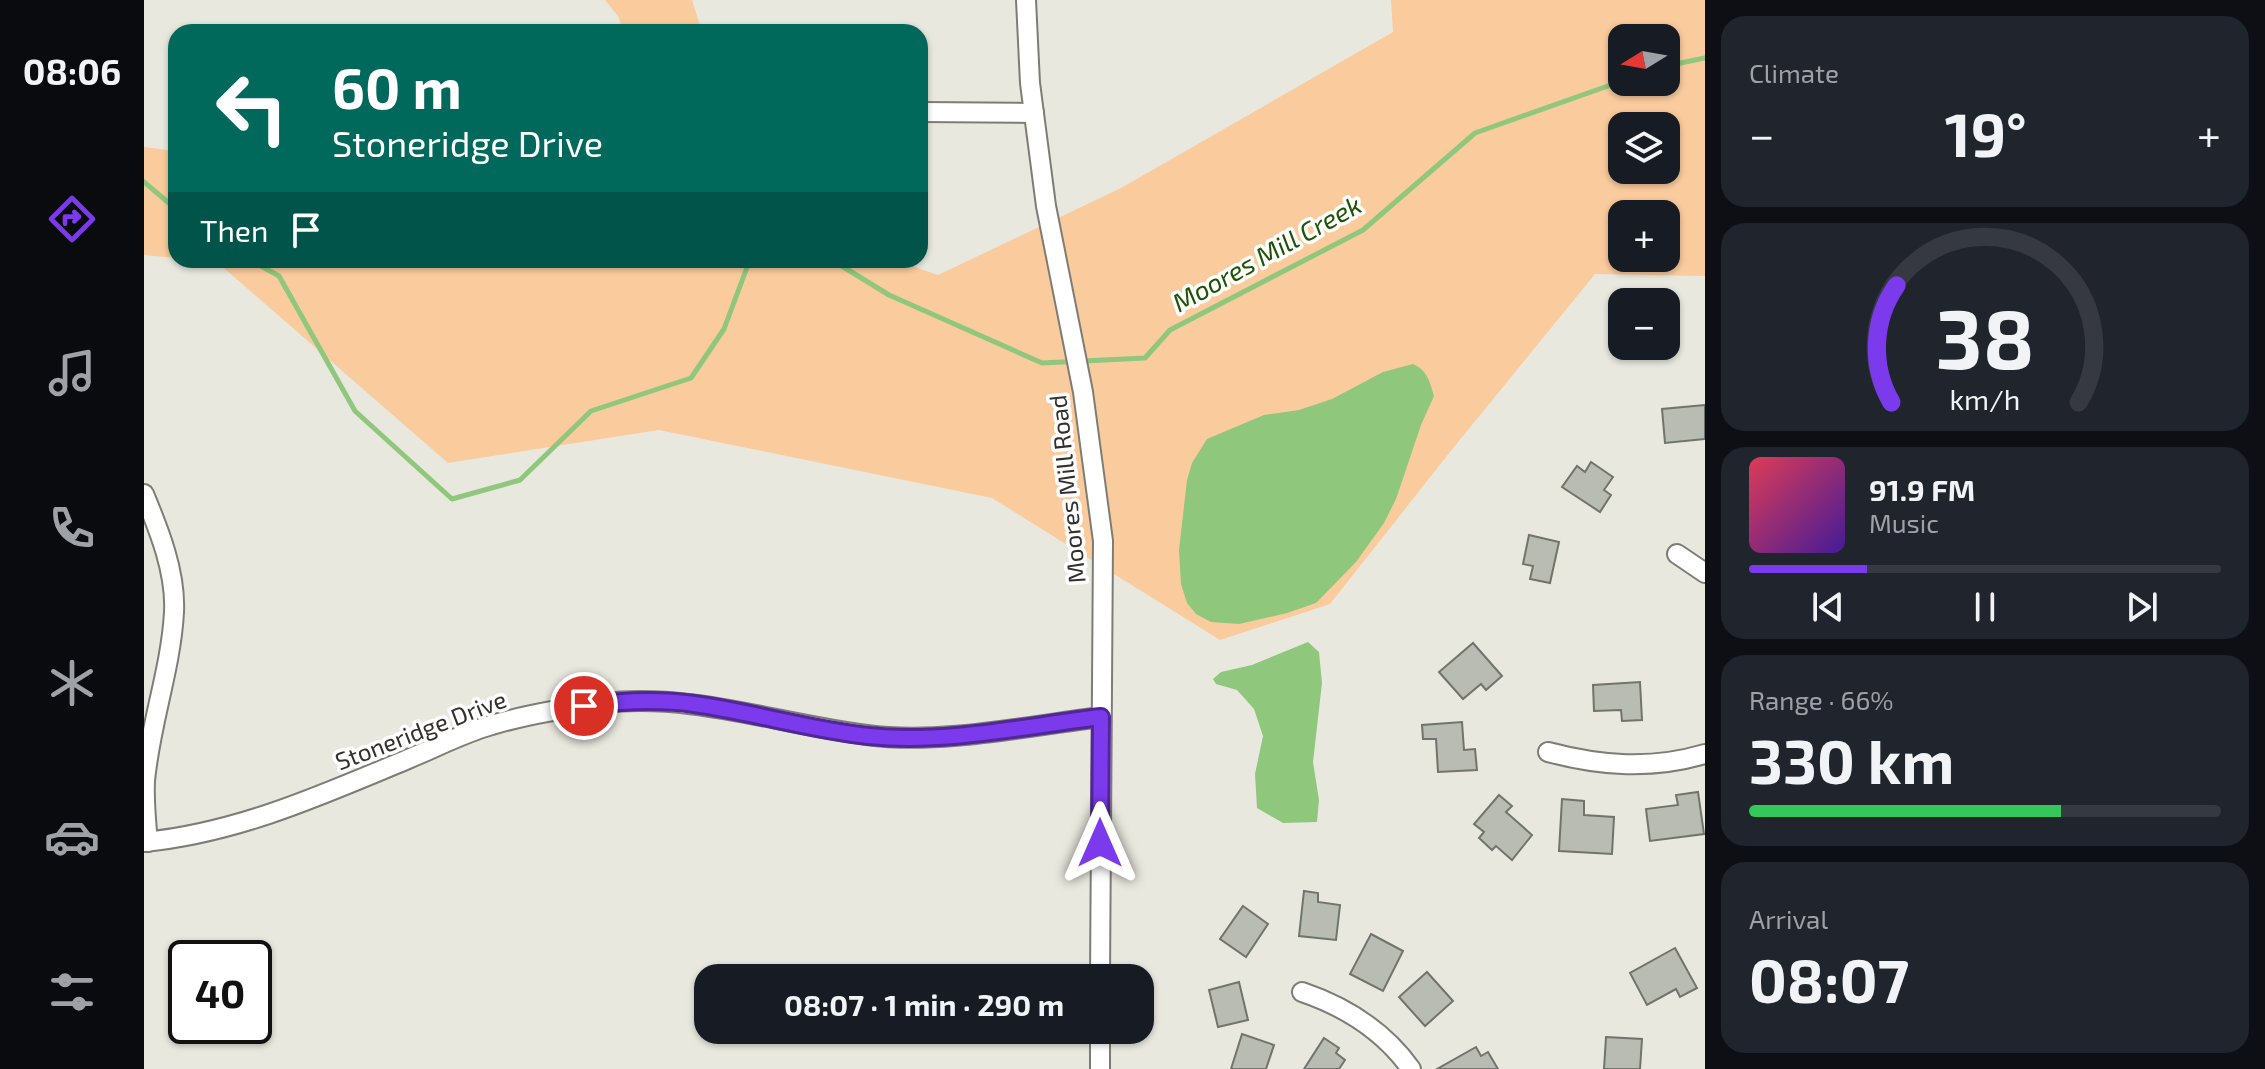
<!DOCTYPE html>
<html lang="en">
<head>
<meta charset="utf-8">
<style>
	body { margin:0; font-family:"Exo 2",sans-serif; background:#20242c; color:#f1f3f6; height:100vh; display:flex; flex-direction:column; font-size:30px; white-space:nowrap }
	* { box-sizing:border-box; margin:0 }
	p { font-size:26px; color:#9ea1a6 }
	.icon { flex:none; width:44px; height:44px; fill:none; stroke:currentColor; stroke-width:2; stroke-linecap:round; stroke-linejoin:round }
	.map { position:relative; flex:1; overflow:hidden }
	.details { display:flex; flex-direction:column; gap:16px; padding:16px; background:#0d0f14; width:560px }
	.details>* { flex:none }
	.banner { position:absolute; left:24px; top:24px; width:760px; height:244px; border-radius:24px; box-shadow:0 2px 6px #0004; background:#00695c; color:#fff; overflow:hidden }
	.needle { width:52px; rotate:259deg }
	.fabs { position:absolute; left:1464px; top:24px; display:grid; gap:16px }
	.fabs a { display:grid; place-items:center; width:72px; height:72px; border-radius:16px; background:#171b24; box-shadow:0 2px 6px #0004; font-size:40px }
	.speed { position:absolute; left:24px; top:940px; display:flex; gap:16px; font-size:40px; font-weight:700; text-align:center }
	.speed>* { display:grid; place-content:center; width:104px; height:104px; border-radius:50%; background:#171b24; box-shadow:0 2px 6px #0004; line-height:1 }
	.speed .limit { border:4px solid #111; border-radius:12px; background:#fff; color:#111 }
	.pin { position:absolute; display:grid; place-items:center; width:68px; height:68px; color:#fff; margin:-34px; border:4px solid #fff; border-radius:50%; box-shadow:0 2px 8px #0007 }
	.me { position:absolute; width:88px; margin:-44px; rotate:0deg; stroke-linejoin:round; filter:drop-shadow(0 0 6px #0008) }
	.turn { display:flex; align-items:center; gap:28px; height:168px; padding:0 32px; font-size:36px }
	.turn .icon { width:104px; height:104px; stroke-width:2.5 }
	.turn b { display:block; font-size:56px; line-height:68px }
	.then { display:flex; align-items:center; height:76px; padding:0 32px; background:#0003; gap:16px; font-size:30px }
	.big { font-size:60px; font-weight:700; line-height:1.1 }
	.details .card { flex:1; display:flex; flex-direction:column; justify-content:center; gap:12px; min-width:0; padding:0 28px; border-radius:24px; background:#20242c }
	.details .dial { align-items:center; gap:0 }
	.dial svg { height:208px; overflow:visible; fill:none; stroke:#363941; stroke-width:7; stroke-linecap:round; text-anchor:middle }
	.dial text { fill:#f1f3f6; stroke:none }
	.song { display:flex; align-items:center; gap:24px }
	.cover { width:96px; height:96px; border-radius:12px; background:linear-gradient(135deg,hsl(350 70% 55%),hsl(260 70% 35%)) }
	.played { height:8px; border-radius:4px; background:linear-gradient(90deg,#7c3aed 25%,#363941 25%) }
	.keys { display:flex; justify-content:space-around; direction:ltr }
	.heat { display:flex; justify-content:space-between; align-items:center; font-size:44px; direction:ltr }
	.charge { height:12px; border-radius:6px; background:linear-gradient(90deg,#34c759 66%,#363941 0) }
	.trip { position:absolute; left:550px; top:964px; width:460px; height:80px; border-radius:24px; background:#171b24; box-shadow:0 2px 6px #0004; font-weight:700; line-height:80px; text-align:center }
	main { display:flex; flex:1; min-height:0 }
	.menu { display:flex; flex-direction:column; width:144px; justify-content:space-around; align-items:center; background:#090b0e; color:#9ea1a6 }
	.menu .icon { width:56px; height:56px }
	.menu .active { color:#7c3aed }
	.menu b { font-size:36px; color:#f1f3f6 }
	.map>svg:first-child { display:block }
	.green { fill:#facb9d; fill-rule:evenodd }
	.water { fill:#8fc77d }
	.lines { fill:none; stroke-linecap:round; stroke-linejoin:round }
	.stream { stroke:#8fc77d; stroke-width:5 }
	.building { fill:#b9bcb3; stroke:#71746c; stroke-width:2 }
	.minor-casing { stroke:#7e7d75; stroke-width:22 }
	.minor { stroke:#fff; stroke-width:18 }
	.route-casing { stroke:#51269a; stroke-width:20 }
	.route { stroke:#7c3aed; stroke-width:14 }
	.labels { text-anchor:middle; stroke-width:7; stroke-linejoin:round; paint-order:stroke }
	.street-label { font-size:24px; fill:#31302d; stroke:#fff }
	.water-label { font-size:26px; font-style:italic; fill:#1f5304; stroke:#fff }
</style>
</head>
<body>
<main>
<nav class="menu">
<b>08:06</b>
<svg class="icon active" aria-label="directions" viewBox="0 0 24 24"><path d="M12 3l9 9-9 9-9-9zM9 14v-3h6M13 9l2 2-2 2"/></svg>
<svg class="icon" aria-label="music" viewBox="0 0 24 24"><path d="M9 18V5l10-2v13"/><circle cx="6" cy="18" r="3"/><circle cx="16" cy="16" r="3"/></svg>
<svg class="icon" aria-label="phone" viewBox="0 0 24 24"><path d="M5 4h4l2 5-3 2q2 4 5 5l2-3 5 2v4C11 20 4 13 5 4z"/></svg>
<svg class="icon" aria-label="climate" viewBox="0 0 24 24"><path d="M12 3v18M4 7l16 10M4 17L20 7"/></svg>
<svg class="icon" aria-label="car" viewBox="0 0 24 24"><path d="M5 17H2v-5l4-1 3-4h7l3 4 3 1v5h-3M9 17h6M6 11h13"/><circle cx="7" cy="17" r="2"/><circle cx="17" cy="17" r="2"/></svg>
<svg class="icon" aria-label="filters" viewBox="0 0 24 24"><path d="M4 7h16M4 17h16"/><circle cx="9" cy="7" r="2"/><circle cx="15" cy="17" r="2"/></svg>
</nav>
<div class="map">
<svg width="1561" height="1069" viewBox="0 0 1561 1069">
	<rect width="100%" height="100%" fill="#e9e8df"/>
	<!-- green -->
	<g class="green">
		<path d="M 461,0 L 548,0 L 558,32 L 480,32 L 474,16 Z"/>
		<path d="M 1247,0 L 1561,0 L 1561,276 L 1451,274 L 1306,452 L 1186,604 L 1076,640 L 848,498 L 515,430 L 304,463 L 74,263 L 46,260 L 751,260 L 794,275 L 977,188 L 1249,32 ZM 1478,38 L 1522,38 L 1522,82 L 1478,82 ZM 1478,126 L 1522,126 L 1522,170 L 1478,170 ZM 1478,214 L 1522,214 L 1522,258 L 1478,258 Z"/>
		<path d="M 0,147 L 32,151 L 32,258 L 0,255 Z"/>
	</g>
	<!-- water -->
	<g class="water">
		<path d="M 1269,364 C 1283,370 1286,382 1290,396 L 1277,425 L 1252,499 L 1240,523 L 1212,562 L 1172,603 L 1143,613 L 1095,624 L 1067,622 L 1052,614 L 1043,603 L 1037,584 L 1035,550 L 1043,480 L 1048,463 L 1063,439 L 1120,415 L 1155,410 L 1188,399 L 1239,372 Z"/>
		<path d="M 1164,642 L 1175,652 L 1178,683 L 1169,762 L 1175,800 L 1173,822 L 1139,823 L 1113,808 L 1111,774 L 1119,736 L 1110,709 L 1093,690 L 1072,684 L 1069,679 L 1077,672 L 1108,665 Z"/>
	</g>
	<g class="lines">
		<!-- stream -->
		<g class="stream">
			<path d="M 1522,66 L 1561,58"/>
			<path d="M 0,182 L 32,209"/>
			<path d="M 106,260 L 135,276 L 211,411 L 308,499 L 376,480 L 447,411 L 547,378 L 580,329 L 605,262 L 613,260"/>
			<path d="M 688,260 L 745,295 L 898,363 L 1001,358 L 1026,330 L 1219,230 L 1331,133 L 1478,81"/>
		</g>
	</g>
	<!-- building -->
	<g class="building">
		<path d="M 1561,405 L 1561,439 L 1521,443 L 1518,409 Z"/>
		<path d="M 1447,462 L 1469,477 L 1460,490 L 1467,495 L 1456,512 L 1418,487 L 1433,466 L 1441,472 Z"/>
		<path d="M 1385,535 L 1415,542 L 1406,583 L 1386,579 L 1389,566 L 1379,564 Z"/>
		<path d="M 1329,643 L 1358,676 L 1342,690 L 1337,684 L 1319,699 L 1295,672 Z"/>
		<path d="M 1496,682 L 1498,720 L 1478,721 L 1477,710 L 1450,711 L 1449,685 Z"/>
		<path d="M 1318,722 L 1320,750 L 1331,749 L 1333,770 L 1294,772 L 1292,739 L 1279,739 L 1278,725 Z"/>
		<path d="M 1554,792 L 1560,834 L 1506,841 L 1502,809 L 1534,805 L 1532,795 Z"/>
		<path d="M 1355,795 L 1368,806 L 1362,812 L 1388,835 L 1368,860 L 1352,846 L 1348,850 L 1335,838 L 1340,832 L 1330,824 Z"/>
		<path d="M 1418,799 L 1440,801 L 1440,815 L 1470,817 L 1468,854 L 1415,851 Z"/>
		<path d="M 1160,891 L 1174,893 L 1174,902 L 1196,905 L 1192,940 L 1155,936 Z"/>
		<path d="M 1099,906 L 1124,924 L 1102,957 L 1076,939 Z"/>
		<path d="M 1227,934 L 1259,951 L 1239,991 L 1206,974 Z"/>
		<path d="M 1531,948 L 1553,988 L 1536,997 L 1532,989 L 1503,1005 L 1486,973 Z"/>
		<path d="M 1283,972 L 1309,1001 L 1281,1026 L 1255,997 Z"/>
		<path d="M 1095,982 L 1104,1020 L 1074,1027 L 1065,990 Z"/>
		<path d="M 1098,1034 L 1130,1045 L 1122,1069 L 1087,1069 Z"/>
		<path d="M 1462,1037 L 1498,1039 L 1496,1069 L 1460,1069 Z"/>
		<path d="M 1180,1038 L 1195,1048 L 1192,1053 L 1201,1060 L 1195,1069 L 1160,1069 Z"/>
		<path d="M 1332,1047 L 1337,1056 L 1344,1052 L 1354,1069 L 1293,1069 Z"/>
	</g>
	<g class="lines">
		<defs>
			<g id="minor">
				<path d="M 882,0 L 886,83 L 902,206 L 939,392 L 959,541 L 956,978"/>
				<path d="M 776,112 L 890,113"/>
				<path d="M 0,494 C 15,530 32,572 30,612 C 27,669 6,724 1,781 C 0,801 2,822 4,842"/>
				<path d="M 1533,554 L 1561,573"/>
				<path d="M 1404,752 C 1457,766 1507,770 1561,754"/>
				<path d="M 0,842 C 93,833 178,795 264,759 C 291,748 319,733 348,725 C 384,714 422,708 460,703 C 549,693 635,724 723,735 C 795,745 884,726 957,717"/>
				<path d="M 1158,992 C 1202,1007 1240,1031 1267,1069"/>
				<path d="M 956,1069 L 956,1030"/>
			</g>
		</defs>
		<!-- minor casing -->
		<use href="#minor" class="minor-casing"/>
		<!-- minor -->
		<use href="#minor" class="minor"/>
	</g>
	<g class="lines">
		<defs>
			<path id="route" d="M 440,706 C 476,701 514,699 550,704 C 609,712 666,730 725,736 C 801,744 881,726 957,717 L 956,843"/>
		</defs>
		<!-- route casing -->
		<use href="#route" class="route-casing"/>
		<!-- route -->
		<use href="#route" class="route"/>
	</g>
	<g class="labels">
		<!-- street labels -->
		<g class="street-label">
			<text transform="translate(924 489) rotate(-96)" y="8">Moores Mill Road</text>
			<text transform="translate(277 731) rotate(-21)" y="8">Stoneridge Drive</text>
		</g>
		<!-- water labels -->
		<g class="water-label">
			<text transform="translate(1123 254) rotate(-29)" y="9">Moores Mill Creek</text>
		</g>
	</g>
</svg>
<div class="fabs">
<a><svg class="needle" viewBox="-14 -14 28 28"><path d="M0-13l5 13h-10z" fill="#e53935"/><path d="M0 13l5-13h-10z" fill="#9ea1a6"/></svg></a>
<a><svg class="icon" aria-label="layers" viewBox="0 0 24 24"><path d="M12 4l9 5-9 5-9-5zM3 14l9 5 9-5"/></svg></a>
<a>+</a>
<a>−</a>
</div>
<div class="speed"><div class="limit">40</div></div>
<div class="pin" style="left:440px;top:706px;background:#d93025"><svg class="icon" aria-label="arrive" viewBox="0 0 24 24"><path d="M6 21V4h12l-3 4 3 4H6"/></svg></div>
<svg class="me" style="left:956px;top:843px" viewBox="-20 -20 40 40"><path d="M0-17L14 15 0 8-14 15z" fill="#7c3aed" stroke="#fff" stroke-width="4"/></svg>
<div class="trip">08:07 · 1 min · 290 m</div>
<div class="banner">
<div class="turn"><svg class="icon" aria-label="left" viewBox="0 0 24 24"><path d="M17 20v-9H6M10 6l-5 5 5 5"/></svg><div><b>60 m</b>Stoneridge Drive</div></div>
<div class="then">Then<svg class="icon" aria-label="arrive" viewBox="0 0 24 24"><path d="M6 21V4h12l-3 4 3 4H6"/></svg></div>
</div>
</div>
<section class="details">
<div class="card"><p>Climate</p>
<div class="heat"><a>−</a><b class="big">19°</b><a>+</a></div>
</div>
<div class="card dial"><svg viewBox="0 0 100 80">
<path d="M14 69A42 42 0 1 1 86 69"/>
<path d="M14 69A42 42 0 0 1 16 24" stroke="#7c3aed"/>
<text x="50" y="56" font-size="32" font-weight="700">38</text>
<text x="50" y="72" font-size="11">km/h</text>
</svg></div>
<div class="card">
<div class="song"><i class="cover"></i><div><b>91.9 FM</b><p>Music</p></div></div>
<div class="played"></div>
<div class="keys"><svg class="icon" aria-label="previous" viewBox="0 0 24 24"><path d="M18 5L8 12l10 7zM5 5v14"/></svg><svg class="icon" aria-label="pause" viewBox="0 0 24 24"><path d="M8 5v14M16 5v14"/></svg><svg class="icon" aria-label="next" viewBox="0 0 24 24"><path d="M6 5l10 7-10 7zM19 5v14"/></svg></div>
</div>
<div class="card"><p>Range · 66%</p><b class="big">330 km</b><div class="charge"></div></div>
<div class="card"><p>Arrival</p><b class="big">08:07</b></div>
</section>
</main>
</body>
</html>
